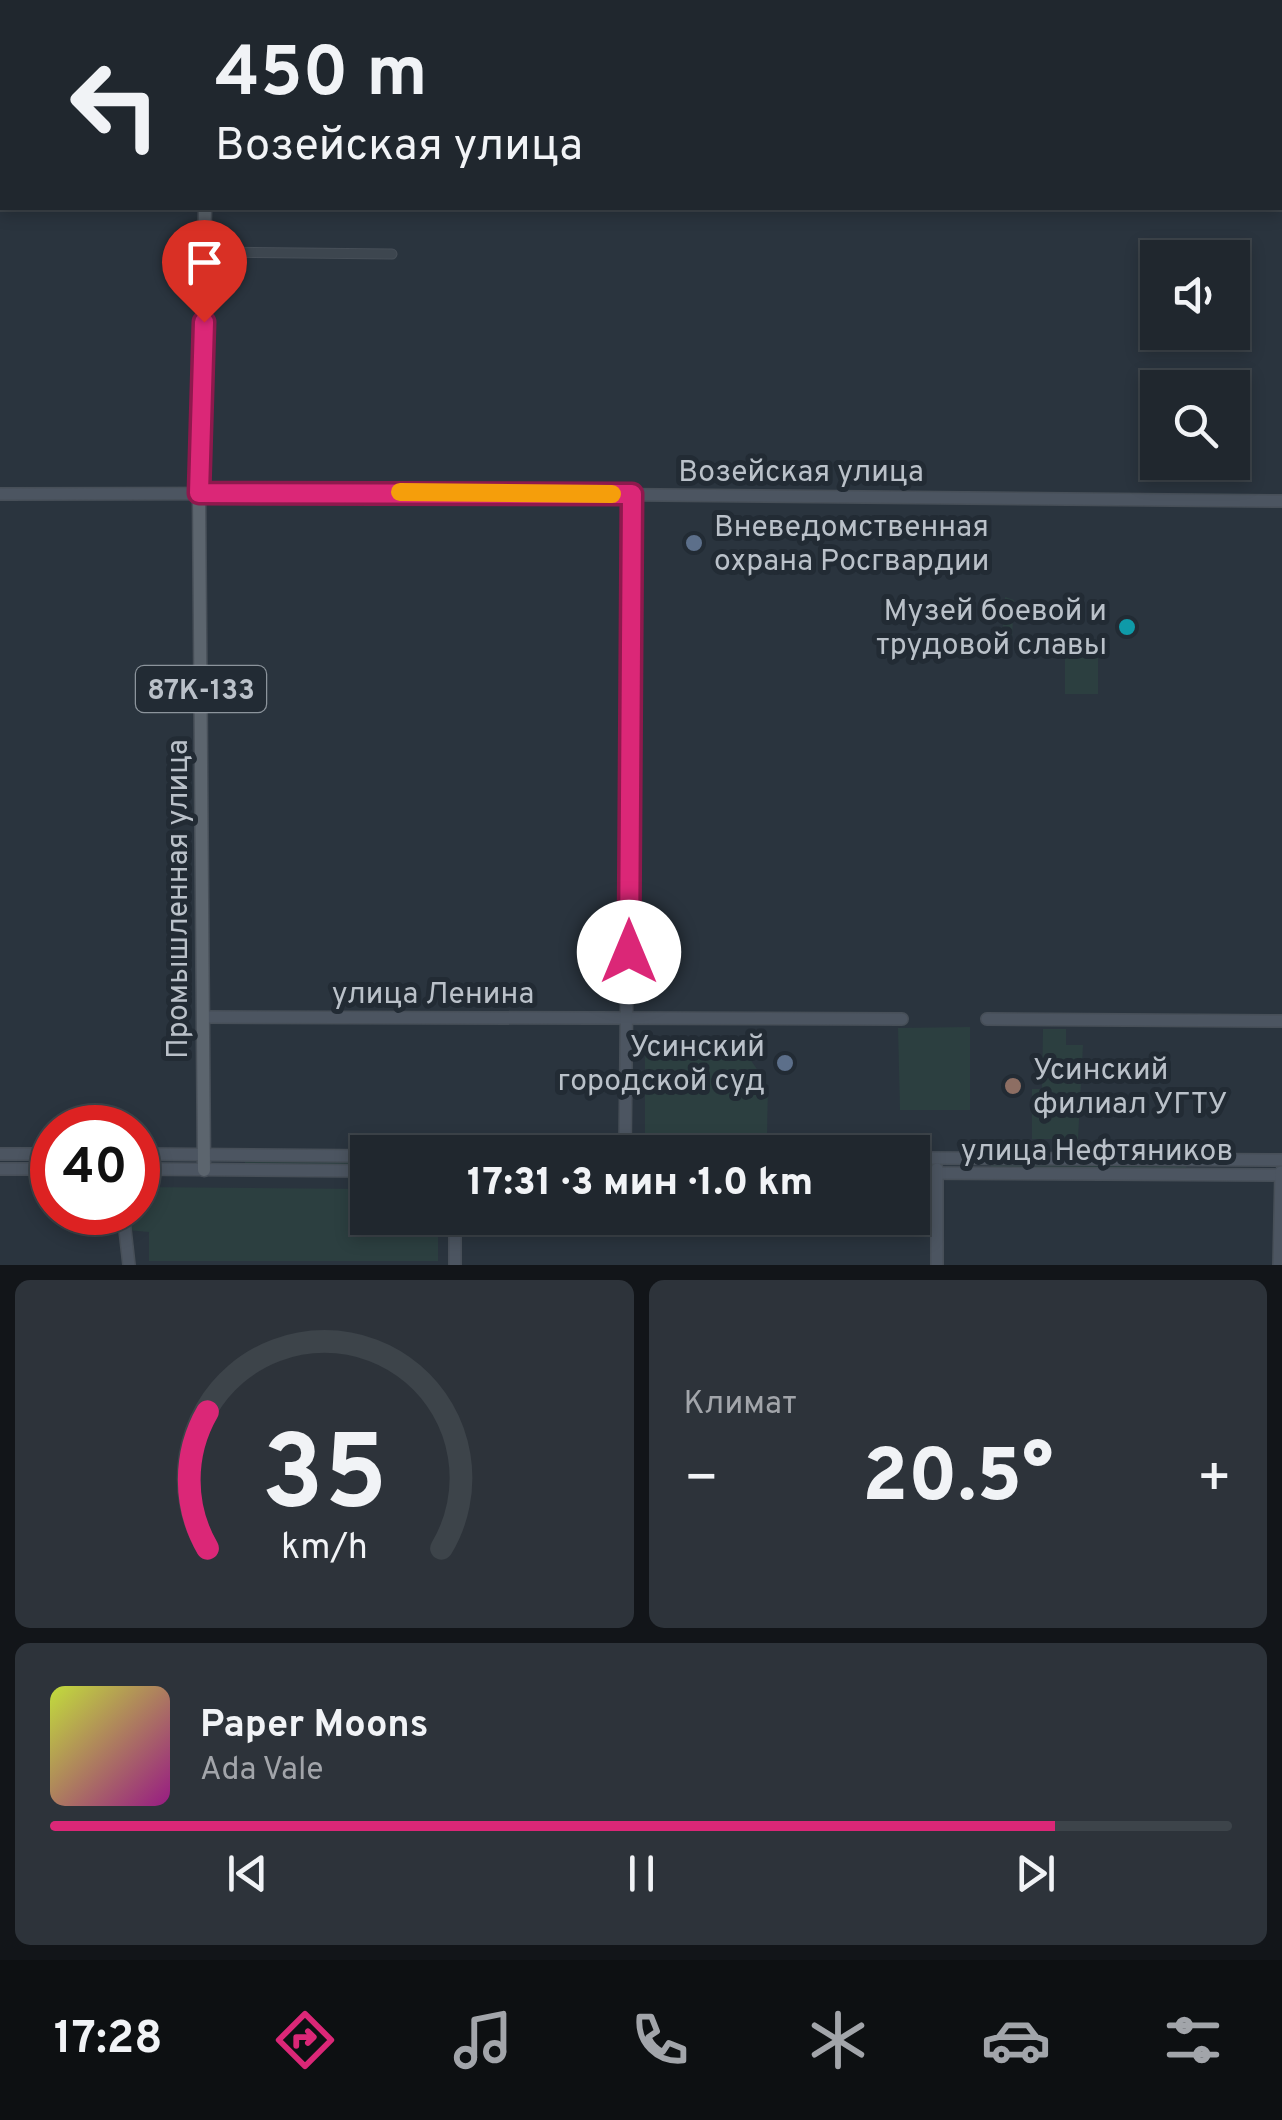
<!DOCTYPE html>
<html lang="ru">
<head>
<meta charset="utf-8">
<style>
	body { margin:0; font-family:Overpass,sans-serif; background:#2d333a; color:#f1f3f6; height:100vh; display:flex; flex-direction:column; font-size:38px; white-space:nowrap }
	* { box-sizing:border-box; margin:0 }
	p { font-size:32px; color:#a2a5aa }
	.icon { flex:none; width:55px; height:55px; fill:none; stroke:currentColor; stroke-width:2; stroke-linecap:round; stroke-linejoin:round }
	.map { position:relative; height:1265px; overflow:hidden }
	.drawer { display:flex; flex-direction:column; gap:15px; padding:15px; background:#121519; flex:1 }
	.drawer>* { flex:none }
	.top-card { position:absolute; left:0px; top:0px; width:1282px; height:210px; box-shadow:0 5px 15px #0003,0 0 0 2px #3d444a; background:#20272e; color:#f1f3f6; overflow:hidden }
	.buttons { position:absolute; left:1140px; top:240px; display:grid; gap:20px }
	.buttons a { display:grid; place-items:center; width:110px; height:110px; border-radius:0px; background:#20272e; box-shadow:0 5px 15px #0003,0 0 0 2px #3d444a; font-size:50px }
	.speed { position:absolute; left:30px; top:1105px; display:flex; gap:20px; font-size:50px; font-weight:700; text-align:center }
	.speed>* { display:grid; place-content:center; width:130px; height:130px; border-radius:50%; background:#20272e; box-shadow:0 5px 15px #0003,0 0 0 2px #3d444a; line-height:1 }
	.speed .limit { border:15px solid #d22; background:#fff; color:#111 }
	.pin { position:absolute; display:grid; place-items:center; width:85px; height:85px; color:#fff; margin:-102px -42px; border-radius:50% 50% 50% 0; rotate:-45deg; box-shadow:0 0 10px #0007 }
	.pin .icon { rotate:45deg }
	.me { position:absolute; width:110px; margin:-55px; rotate:0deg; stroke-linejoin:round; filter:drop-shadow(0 0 8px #0008) }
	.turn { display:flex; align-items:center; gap:35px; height:210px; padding:0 50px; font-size:45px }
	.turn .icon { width:130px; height:130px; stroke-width:2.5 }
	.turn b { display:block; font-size:70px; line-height:85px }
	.big { font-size:75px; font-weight:800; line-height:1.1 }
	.drawer .widget { flex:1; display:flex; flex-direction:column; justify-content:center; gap:15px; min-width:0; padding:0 35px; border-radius:15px; background:#2d333a }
	.drawer .dial { align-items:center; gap:0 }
	.dial svg { height:260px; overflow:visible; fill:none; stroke:#3d444a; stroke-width:7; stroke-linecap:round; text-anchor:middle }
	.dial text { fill:#f1f3f6; stroke:none }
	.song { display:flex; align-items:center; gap:30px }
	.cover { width:120px; height:120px; border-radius:15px; background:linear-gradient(135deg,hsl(70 70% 55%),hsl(310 70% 35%)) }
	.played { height:10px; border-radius:5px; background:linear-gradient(90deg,#db2777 85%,#3d444a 85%) }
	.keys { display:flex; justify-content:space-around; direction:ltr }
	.heat { display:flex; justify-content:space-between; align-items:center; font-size:55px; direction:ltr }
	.drawer .tiles { flex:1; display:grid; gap:15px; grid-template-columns:1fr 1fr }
	.widget:last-child { grid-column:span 2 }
	.trip { position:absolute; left:350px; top:1135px; width:580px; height:100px; border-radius:0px; background:#20272e; box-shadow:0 5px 15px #0003,0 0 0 2px #3d444a; font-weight:800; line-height:100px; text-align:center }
	.tabs { display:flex; height:160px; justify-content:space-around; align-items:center; background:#0d1012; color:#a2a5aa }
	.tabs .icon { width:70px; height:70px }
	.tabs .current { color:#db2777 }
	.tabs b { font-size:45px; color:#f1f3f6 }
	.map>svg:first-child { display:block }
	.green { fill:#2c3f40 }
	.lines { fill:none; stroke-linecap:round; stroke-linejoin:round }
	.street-casing { stroke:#474f58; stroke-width:11 }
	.secondary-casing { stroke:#474f58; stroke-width:14 }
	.primary-casing { stroke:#474f58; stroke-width:15 }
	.street { stroke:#3d464f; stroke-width:9 }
	.secondary { stroke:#4c5561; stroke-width:11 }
	.primary { stroke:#5c656e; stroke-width:12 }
	.route-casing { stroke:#8e194d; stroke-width:25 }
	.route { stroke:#db2777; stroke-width:18 }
	.slow { stroke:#f59e0b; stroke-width:18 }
	.service-dot { fill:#5c6f8a; stroke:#222b34; stroke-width:4 }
	.culture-dot { fill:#0f9aa8; stroke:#222b34; stroke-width:4 }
	.education-dot { fill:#8d6e63; stroke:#222b34; stroke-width:4 }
	.labels { text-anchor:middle; stroke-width:10; stroke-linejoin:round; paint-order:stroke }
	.shield { fill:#222b34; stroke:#8c949c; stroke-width:2.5 }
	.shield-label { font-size:28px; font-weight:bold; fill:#bac1c9 }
	.street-label { font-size:30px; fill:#bac1c9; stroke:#222b34 }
	.poi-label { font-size:30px; fill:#bac1c9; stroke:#222b34; text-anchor:start }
</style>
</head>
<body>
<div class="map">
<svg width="1282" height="1265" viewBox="0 0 1282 1265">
	<rect width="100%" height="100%" fill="#2a343e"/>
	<!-- green -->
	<g class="green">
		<path d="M 1005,597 L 1014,600 L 1012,638 L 1002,636 Z"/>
		<rect x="1065" y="648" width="33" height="46"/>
		<path d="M 970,1027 L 970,1110 L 900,1110 L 898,1028 Z"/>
		<path d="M 1043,1029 L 1066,1029 L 1066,1045 L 1083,1045 L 1078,1139 L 1032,1139 L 1032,1089 L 1042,1089 Z"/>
		<path d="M 645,1046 L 741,1046 L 768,1085 L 767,1135 L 645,1134 Z"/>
		<path d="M 245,1160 L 367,1161 L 368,1165 L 245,1164 Z"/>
		<path d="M 991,1164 L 1187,1165 L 1186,1169 L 991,1168 Z"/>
		<path d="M 138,1187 L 367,1189 L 368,1218 L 438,1218 L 438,1261 L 149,1261 L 149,1232 L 127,1230 L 127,1213 L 138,1212 Z"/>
	</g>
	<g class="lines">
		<defs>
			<path id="street" d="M 204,252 L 392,254"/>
			<g id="secondary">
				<path d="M 0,494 L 443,493 L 1282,501"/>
				<path d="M 203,1017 L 902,1019"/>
				<path d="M 987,1019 L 1282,1021"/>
				<path d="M 625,1152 L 632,494"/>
				<path d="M 0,1154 L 52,1154"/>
				<path d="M 138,1154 L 368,1156"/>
				<path d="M 912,1158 L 1282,1160"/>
				<path d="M 0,1169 L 52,1169"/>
				<path d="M 138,1169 L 368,1171"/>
				<path d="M 912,1173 L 1282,1175"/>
				<path d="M 123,1212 L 129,1265"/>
				<path d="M 455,1265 L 455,1218"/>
				<path d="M 937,1265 L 937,1169"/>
				<path d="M 1279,1265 L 1281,1172"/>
			</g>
			<g id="primary">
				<path d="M 206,2 L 206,0"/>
				<path d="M 204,1170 L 199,493 L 205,208"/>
			</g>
		</defs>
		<!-- street casing -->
		<use href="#street" class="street-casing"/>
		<!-- secondary casing -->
		<use href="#secondary" class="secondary-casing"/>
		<!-- primary casing -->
		<use href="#primary" class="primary-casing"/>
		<!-- street -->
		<use href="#street" class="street"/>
		<!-- secondary -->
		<use href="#secondary" class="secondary"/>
		<!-- primary -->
		<use href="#primary" class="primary"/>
	</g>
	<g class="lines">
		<defs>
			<path id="route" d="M 204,322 L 199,493 L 632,494 L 629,952"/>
		</defs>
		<!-- route casing -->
		<use href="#route" class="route-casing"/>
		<!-- route -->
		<use href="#route" class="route"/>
		<!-- slow -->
		<path class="slow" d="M 400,492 L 612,494"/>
	</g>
	<!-- markers -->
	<g class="service-dot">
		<circle cx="694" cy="543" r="10"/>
		<circle cx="785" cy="1063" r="10"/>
	</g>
	<circle class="culture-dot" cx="1127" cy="627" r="10"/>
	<circle class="education-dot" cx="1013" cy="1086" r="10"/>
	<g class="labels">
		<!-- shield labels -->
		<rect class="shield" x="136" y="666" width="130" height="46" rx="8"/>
		<g class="shield-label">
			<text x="201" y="699">87К-133</text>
		</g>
		<!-- street labels -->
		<g class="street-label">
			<text x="801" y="481">Возейская улица</text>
			<text transform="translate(177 899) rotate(-90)" y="10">Промышленная улица</text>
			<text x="433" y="1003">улица Ленина</text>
			<text x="1097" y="1160">улица Нефтяников</text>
		</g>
		<!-- poi labels -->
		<g class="poi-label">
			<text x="714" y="536">Вневедомственная<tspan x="714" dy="34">охрана Росгвардии</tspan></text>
			<text x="1107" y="620" text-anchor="end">Музей боевой и<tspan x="1107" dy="34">трудовой славы</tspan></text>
			<text x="765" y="1056" text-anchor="end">Усинский<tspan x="765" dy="34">городской суд</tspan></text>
			<text x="1033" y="1079">Усинский<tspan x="1033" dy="34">филиал УГТУ</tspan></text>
		</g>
	</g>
</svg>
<div class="buttons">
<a><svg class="icon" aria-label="sound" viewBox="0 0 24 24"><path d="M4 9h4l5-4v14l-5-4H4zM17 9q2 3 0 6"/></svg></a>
<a><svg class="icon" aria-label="search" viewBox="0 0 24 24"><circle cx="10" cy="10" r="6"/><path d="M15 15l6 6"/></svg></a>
</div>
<div class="speed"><div class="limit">40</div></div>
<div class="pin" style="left:204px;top:322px;background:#d93025"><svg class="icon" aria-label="arrive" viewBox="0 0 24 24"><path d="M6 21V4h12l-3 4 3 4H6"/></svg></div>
<svg class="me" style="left:629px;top:952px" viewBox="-20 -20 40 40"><circle r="19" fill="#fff"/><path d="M0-13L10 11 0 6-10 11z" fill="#db2777"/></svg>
<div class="trip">17:31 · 3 мин · 1.0 km</div>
<div class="top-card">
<div class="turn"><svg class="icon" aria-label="left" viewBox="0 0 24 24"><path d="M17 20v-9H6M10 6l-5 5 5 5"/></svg><div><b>450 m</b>Возейская улица</div></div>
</div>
</div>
<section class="drawer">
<div class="tiles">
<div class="widget dial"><svg viewBox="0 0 100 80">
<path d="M14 69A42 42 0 1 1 86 69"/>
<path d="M14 69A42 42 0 0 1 14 27" stroke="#db2777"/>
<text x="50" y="56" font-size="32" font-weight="700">35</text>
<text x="50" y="72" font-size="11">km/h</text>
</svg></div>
<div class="widget"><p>Климат</p>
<div class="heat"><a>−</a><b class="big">20.5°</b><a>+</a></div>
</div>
<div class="widget">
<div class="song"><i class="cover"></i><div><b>Paper Moons</b><p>Ada Vale</p></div></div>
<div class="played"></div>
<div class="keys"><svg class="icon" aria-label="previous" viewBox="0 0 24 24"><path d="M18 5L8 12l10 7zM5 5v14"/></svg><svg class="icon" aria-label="pause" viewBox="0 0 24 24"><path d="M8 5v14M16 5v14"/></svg><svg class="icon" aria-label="next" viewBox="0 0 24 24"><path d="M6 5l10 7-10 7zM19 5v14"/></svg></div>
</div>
</div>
</section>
<nav class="tabs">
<b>17:28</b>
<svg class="icon current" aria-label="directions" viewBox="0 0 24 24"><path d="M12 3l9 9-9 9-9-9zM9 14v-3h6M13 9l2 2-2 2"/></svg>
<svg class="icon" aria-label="music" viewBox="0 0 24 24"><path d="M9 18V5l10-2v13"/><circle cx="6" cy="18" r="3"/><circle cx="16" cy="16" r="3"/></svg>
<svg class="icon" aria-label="phone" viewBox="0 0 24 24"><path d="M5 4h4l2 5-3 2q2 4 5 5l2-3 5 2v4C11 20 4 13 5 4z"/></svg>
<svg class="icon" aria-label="climate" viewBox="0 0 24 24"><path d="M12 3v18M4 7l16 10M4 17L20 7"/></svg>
<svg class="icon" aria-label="car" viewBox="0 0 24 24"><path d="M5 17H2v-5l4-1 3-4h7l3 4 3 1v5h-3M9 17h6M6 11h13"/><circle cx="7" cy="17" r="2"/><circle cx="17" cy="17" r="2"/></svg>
<svg class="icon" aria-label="filters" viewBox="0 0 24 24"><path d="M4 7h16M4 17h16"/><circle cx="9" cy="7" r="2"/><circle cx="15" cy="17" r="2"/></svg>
</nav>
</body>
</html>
